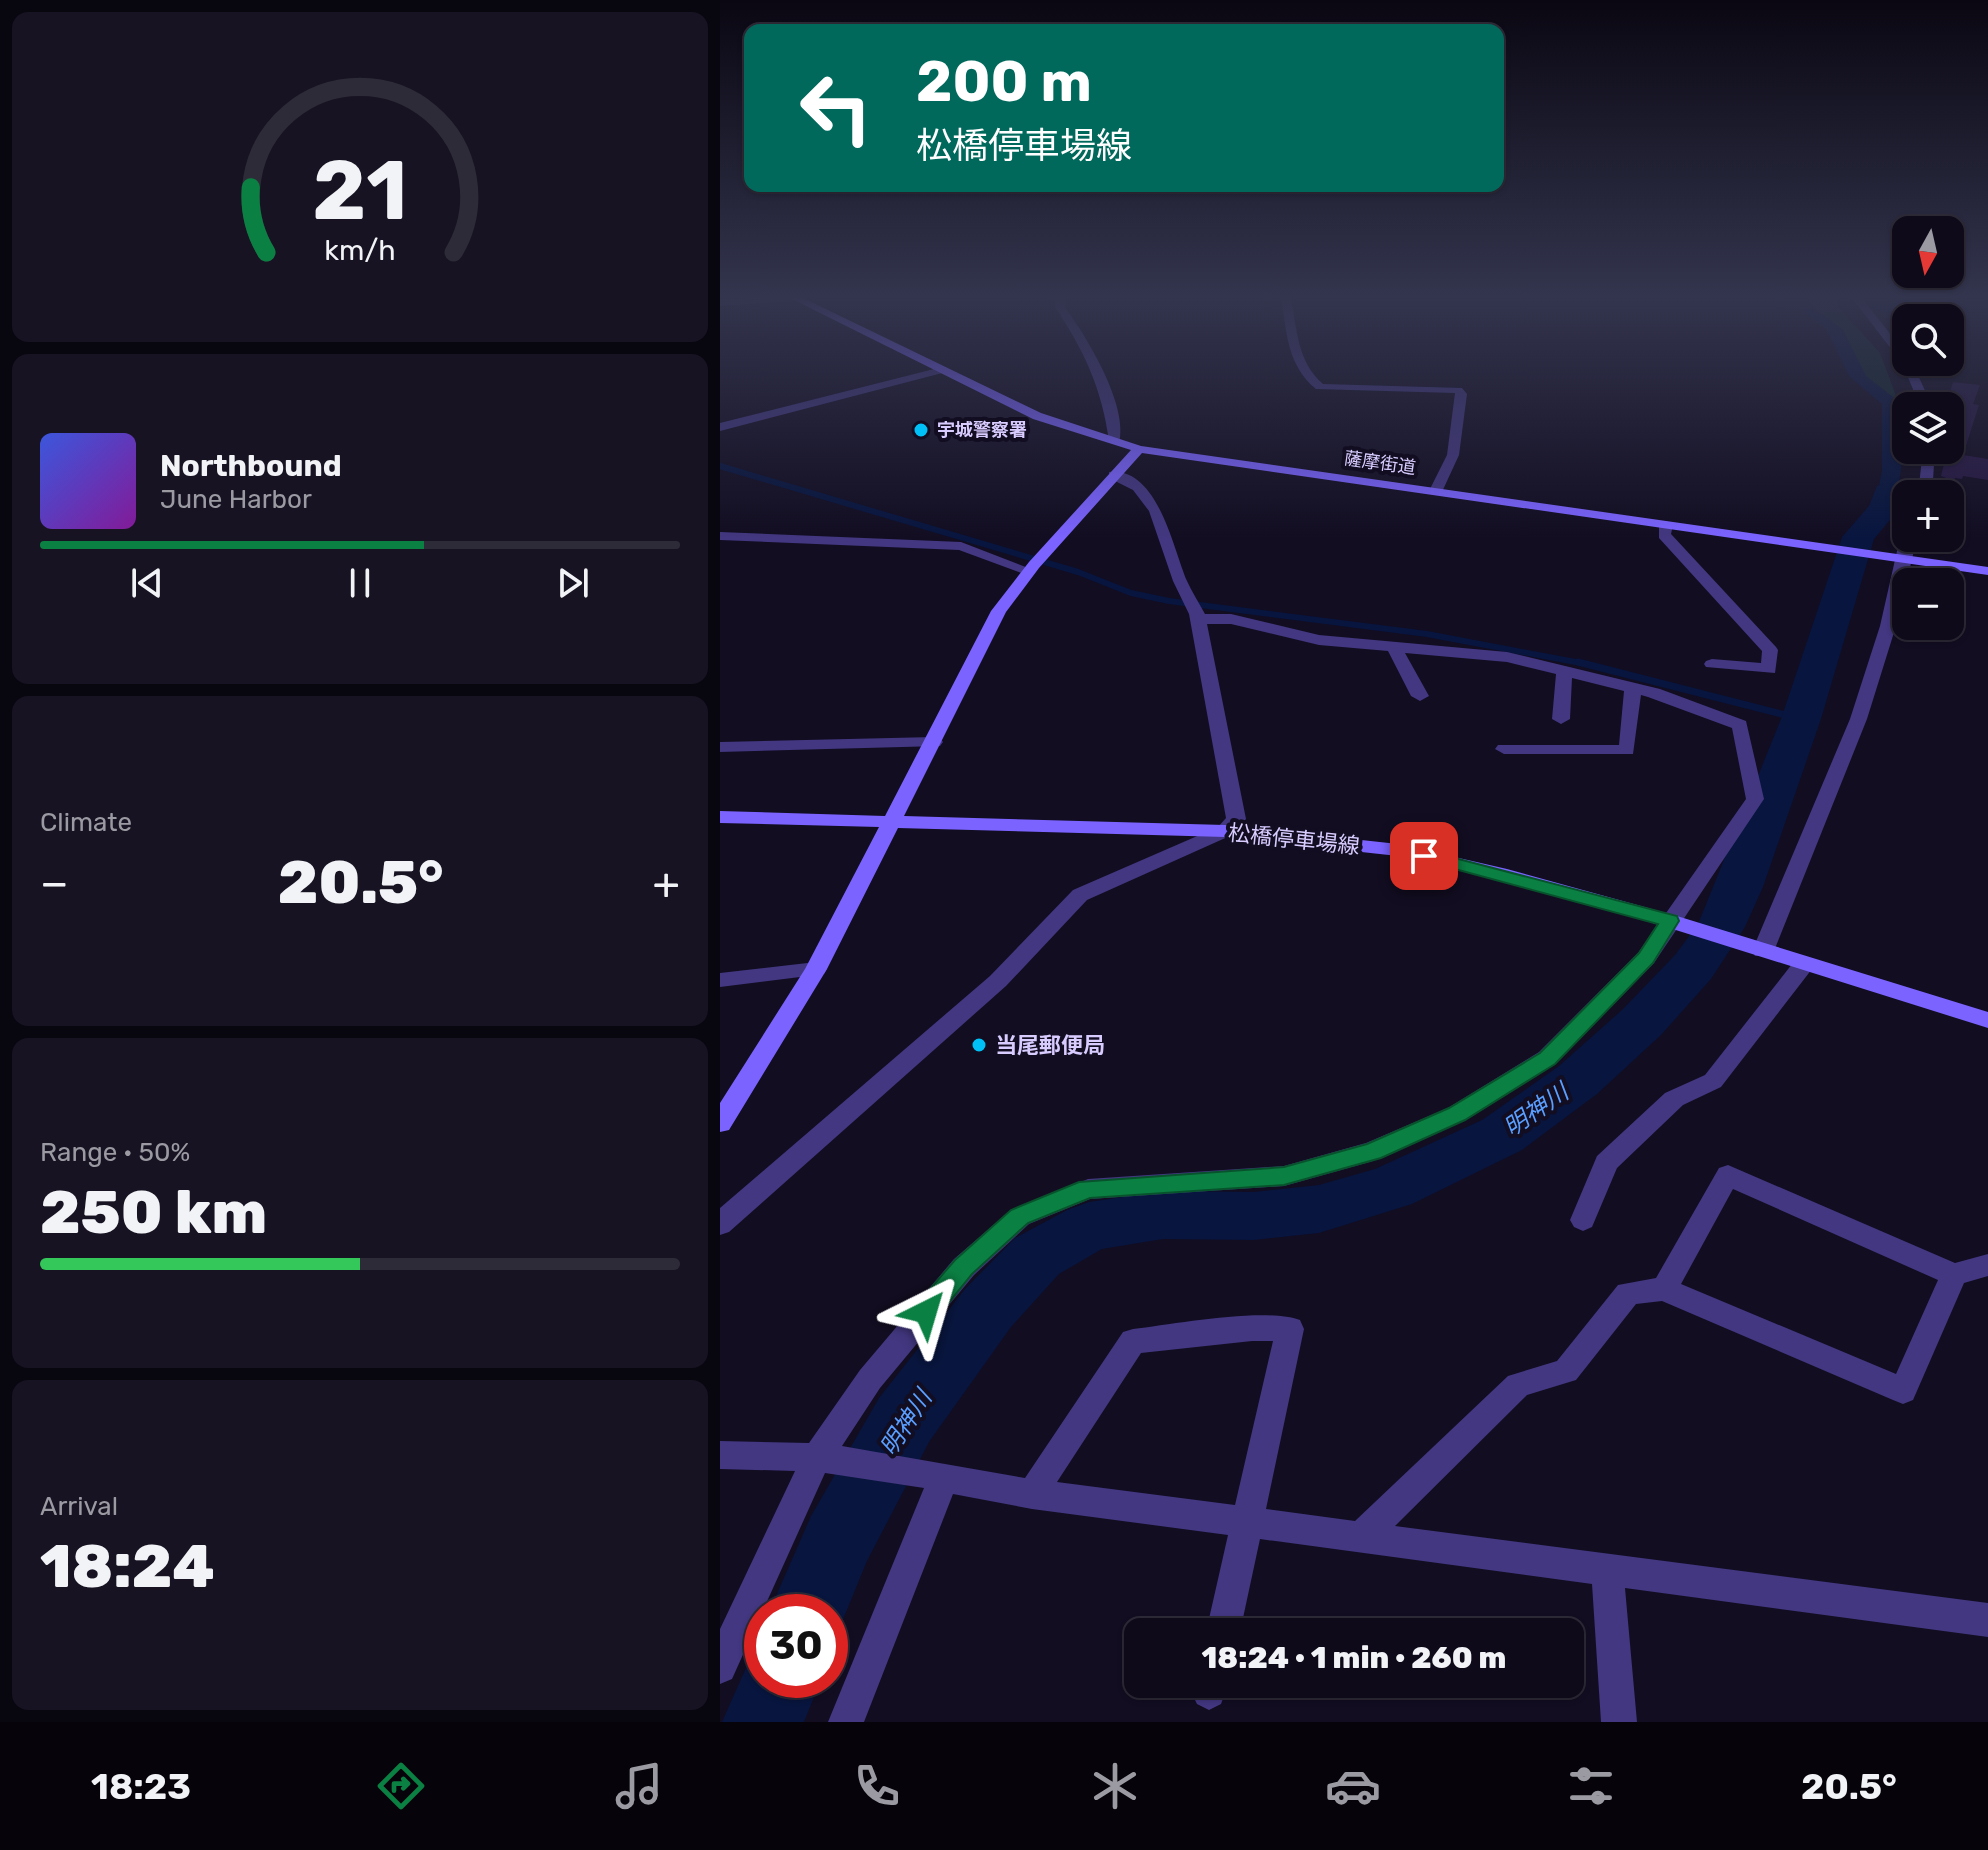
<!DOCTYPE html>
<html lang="en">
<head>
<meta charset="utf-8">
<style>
	body { margin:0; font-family:Rubik,"Noto Sans JP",sans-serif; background:#171322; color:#f1f3f6; height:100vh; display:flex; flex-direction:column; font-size:30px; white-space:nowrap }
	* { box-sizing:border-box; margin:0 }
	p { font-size:26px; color:#9b9aa2 }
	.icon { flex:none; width:44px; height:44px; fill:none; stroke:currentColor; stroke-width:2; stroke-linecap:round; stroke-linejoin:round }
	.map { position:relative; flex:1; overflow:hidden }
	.side { display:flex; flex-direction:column; gap:12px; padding:12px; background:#08060e; width:720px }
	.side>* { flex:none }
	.hud { position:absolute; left:24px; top:24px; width:760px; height:168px; border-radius:16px; box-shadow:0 2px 6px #0004,0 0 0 2px #2e2b38; background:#00695c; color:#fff; overflow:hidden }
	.needle { width:52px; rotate:188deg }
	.controls { position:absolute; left:1172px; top:216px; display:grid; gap:16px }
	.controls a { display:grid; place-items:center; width:72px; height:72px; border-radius:16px; background:#0e0a19; box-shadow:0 2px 6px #0004,0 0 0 2px #2e2b38; font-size:40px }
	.speed { position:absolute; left:24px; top:1594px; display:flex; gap:16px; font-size:40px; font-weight:700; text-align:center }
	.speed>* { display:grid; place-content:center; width:104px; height:104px; border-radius:50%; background:#0e0a19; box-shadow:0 2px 6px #0004,0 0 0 2px #2e2b38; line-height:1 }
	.speed .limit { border:12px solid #d22; background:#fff; color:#111 }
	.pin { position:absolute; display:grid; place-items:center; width:68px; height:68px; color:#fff; margin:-34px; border-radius:16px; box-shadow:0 4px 12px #0006 }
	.me { position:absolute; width:88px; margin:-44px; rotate:40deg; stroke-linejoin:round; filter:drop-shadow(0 0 6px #0008) }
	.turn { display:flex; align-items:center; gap:28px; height:168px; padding:0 40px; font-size:36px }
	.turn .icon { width:104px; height:104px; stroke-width:2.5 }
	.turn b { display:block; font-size:56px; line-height:68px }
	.big { font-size:60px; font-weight:800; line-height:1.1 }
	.side .widget { flex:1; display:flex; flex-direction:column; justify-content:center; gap:12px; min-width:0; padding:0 28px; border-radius:16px; background:#171322 }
	.side .dial { align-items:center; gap:0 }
	.dial svg { height:208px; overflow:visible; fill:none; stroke:#2e2b38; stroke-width:7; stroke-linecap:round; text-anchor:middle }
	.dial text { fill:#f1f3f6; stroke:none }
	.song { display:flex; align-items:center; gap:24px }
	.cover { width:96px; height:96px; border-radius:12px; background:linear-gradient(135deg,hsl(230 70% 55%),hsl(290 70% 35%)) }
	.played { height:8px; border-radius:4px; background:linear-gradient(90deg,#0b8043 60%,#2e2b38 60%) }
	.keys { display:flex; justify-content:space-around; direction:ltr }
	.heat { display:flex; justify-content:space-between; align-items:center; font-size:44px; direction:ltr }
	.charge { height:12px; border-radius:6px; background:linear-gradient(90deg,#34c759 50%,#2e2b38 0) }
	.trip { position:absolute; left:404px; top:1618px; width:460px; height:80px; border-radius:16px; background:#0e0a19; box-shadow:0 2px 6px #0004,0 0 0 2px #2e2b38; font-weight:800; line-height:80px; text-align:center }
	.tabs { display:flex; height:128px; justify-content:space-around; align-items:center; background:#06040a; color:#9b9aa2 }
	.tabs .icon { width:56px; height:56px }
	.tabs .on { color:#0b8043 }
	.tabs b { font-size:36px; color:#f1f3f6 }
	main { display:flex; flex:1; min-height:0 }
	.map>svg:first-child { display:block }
	.green { fill:#10282b }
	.water { fill:#08153e }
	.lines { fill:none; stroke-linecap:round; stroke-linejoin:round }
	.stream-far1 { stroke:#08153e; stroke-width:6 }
	.stream { stroke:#08153e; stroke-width:7 }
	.river { fill:#08153e; fill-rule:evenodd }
	.building { fill:#261842 }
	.street { fill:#423780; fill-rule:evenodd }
	.secondary { fill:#7a63ff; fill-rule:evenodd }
	.route { fill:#0b8043; stroke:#07532c; stroke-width:2 }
	.poi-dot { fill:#00c1f7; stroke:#120d21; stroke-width:3 }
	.labels { text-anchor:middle; stroke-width:8; stroke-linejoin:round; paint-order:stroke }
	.far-poi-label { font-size:18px; font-weight:bold; fill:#d8ccff; stroke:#120d21; text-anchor:start }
	.far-street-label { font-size:18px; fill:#d8ccff; stroke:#120d21 }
	.street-label { font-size:22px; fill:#d8ccff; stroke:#120d21 }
	.poi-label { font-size:22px; font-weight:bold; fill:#d8ccff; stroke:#120d21; text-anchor:start }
	.water-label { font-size:24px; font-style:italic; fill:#5a9fff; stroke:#120d21 }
</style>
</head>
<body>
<main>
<section class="side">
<div class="widget dial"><svg viewBox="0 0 100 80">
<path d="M14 69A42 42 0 1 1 86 69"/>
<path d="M14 69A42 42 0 0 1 8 44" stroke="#0b8043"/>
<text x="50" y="56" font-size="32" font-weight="700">21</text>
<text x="50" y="72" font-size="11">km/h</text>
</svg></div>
<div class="widget">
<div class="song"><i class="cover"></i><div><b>Northbound</b><p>June Harbor</p></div></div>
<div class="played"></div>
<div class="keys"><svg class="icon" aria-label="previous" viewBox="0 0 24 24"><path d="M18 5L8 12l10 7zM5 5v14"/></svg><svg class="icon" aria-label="pause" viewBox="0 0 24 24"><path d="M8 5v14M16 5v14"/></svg><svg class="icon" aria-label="next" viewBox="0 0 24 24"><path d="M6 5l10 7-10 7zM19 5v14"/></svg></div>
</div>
<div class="widget"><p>Climate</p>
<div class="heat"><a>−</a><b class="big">20.5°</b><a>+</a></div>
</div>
<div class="widget"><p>Range · 50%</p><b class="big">250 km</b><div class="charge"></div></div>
<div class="widget"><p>Arrival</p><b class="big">18:24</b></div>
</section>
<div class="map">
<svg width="1268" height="1722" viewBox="0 0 1268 1722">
	<rect width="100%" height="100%" fill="#120d21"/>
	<!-- green -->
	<path class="green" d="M 1088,298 L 1117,298 L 1118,307 L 1160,353 L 1178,401 L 1145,376 L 1123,330 L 1094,308 Z"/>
	<!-- water -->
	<g class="water">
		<path d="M 1075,298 L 1088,298 L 1094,309 L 1123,330 L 1146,376 L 1178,401 L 1184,448 L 1175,510 L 1145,545 L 1124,540 L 1155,506 L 1162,471 L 1162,404 L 1129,376 L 1106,328 L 1080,309 Z"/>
		<path d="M 1144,298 L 1226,298 L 1215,318 L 1153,310 Z"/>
	</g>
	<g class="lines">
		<!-- stream-far1 -->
		<path class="stream-far1" d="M 0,466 L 358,572 L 411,593 L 449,601 L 707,634 L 866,664"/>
		<!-- stream -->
		<path class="stream" d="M 858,662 L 1081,719"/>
		<!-- river -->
		<g class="river">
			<path d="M 1168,483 L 1179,486 L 1183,492 L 1180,508 L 1154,539 L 1101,719 L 1043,887 L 1025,927 L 991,979 L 941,1035 L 877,1094 L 802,1150 L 692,1204 L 599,1233 L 534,1240 L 443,1239 L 382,1249 L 339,1274 L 291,1327 L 209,1442 L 147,1561 L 115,1639 L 110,1642 L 110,1612 L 49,1612 L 91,1516 L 159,1398 L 245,1289 L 295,1238 L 347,1210 L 369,1202 L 443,1191 L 534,1192 L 599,1185 L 655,1169 L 762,1120 L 839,1066 L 903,1009 L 955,955 L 978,924 L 1061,719 L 1122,537 L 1149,506 L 1157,486 Z"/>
			<path d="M 42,1648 L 42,1680 L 101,1680 L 84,1722 L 2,1722 L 33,1652 Z"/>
		</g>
	</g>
	<!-- building -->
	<path class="building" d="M 1233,382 L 1260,385 L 1253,404 L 1259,405 L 1243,455 L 1268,459 L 1268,480 L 1243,476 L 1242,479 L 1235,478 L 1234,481 L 1221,476 L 1227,452 L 1230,453 L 1230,392 Z"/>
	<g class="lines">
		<!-- street -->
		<g class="street">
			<path d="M 31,298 L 78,298 L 73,301 L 0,306 L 0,300 Z"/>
			<path d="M 336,298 L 346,298 L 345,307 C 367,338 409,405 399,444 L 389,441 C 382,389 364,350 335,307 Z"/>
			<path d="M 561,298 L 571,298 C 577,329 577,362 603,384 L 742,388 L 747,394 L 739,455 L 721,494 L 709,491 L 727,455 L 735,393 L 596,389 C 567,365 567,333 561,298 Z"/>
			<path d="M 1132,298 L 1142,298 L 1186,354 L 1186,362 L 1192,362 L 1212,406 L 1200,406 L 1182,363 Z"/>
			<path d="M 222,367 L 228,370 L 226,372 L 0,431 L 0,423 Z"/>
			<path d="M 1203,450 L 1215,450 L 1212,494 L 1198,494 Z"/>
			<path d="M 389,472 C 438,466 453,549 467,581 C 472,592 479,603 485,614 L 511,614 L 599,635 L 787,652 L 940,689 L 1026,721 L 1044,799 L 934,963 L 835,1064 L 746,1120 L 653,1161 L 564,1186 L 370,1199 L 309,1224 L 254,1275 L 160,1388 L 122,1446 L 305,1478 L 403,1332 L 413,1329 C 455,1324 543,1307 580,1320 L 584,1329 L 546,1509 L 635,1521 L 788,1376 L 837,1361 L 898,1285 L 936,1278 L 999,1168 L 1008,1165 L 1235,1263 L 1268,1254 L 1268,1276 L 1244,1283 L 1193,1400 L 1183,1404 L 1173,1400 L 942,1301 L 916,1304 L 856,1380 L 807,1395 L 675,1526 L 1268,1603 L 1268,1637 L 905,1588 L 917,1722 L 881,1722 L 872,1584 L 540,1539 L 520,1632 L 486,1632 L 508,1535 L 312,1509 L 233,1494 L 144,1722 L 108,1722 L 204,1488 L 105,1473 L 12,1679 L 0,1684 L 0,1629 L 75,1471 L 0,1469 L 0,1441 L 89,1443 L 140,1370 L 234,1259 L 291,1210 L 368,1179 L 564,1166 L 646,1143 L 728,1108 L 819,1052 L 918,953 L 1026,799 L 1012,728 L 928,697 L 921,695 L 913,754 L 784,754 L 775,749 L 778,745 L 899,745 L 904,691 L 852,678 L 850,719 L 841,724 L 832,719 L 836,674 L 787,662 L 685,653 L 709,696 L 700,701 L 691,696 L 668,651 L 599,645 L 511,624 L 487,624 L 526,819 L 512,835 L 367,900 L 286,986 L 9,1232 L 0,1235 L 0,1208 L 270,976 L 353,890 L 498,827 L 506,818 L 469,614 L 453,581 L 429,511 L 413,490 L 389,478 ZM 1013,1189 L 1218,1280 L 1176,1374 L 961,1284 ZM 532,1341 L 553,1341 L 515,1505 L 337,1482 L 421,1353 Z"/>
			<path d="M 946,521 L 953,525 L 951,534 L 1056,647 L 1058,650 L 1055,673 L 986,667 L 984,664 L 986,661 L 992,659 L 1041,663 L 1042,651 L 939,538 L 939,525 Z"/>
			<path d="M 0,532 L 241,542 L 316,571 L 314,574 L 304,574 L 239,550 L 0,540 Z"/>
			<path d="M 1185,535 L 1186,538 L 1197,538 L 1176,626 L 1147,719 L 1054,951 L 1051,956 L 1035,956 L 1032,951 L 1130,719 L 1160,626 L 1177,551 Z"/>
			<path d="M 214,737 L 220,738 L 223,742 L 220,746 L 0,752 L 0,742 Z"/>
			<path d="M 1084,957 L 1092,959 L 1095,964 L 1092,969 L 1001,1087 L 963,1105 L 897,1168 L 872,1227 L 863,1231 L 854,1227 L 850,1220 L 877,1156 L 945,1093 L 985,1075 L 1076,959 Z"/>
			<path d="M 96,962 L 104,964 L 107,969 L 104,974 L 0,987 L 0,973 Z"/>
			<path d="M 474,1684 L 508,1684 L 501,1704 L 489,1710 L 477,1704 L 471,1692 Z"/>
		</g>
		<!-- secondary -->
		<path class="secondary" d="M 70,298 L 83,298 L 321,413 L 421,446 L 1268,567 L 1268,575 L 422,453 L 319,568 L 286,612 L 184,816 L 505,825 L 678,844 L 787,869 L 957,916 L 1268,1012 L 1268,1028 L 943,926 L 776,878 L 678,856 L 505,837 L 178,828 L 107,969 L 9,1130 L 0,1132 L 0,1103 L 85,969 L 159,827 L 0,823 L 0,811 L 165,816 L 271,611 L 309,562 L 411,450 L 313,419 Z"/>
	</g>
	<!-- sky -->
	<linearGradient id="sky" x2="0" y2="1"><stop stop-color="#0a0712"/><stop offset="0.55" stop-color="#33354e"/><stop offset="1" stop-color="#33354e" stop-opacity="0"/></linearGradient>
	<rect width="1268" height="539" fill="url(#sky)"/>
	<!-- route -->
	<path class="route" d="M 704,850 L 957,916 L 959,921 L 933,963 L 835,1064 L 745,1120 L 661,1158 L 564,1185 L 370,1198 L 308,1223 L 252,1274 L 215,1320 L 206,1323 L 197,1320 L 193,1312 L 197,1304 L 235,1260 L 291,1210 L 359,1182 L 564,1167 L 647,1144 L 729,1108 L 820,1053 L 919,953 L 938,924 L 698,859 L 695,856 L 698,852 Z"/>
	<!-- markers -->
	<g class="poi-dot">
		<circle cx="201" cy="430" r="8"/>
		<circle cx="259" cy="1045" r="8"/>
	</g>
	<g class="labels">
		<!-- far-poi labels -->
		<g class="far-poi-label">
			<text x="217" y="436">宇城警察署</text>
		</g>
		<!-- far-street labels -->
		<g class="far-street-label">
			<text transform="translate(660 463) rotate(8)" y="6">薩摩街道</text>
		</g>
		<!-- street labels -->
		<g class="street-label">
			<text transform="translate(574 839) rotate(6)" y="8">松橋停車場線</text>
		</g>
		<!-- poi labels -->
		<g class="poi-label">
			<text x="275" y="1053">当尾郵便局</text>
		</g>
		<!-- water labels -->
		<g class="water-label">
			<text transform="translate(816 1110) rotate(-35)" y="8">明神川</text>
			<text transform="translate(186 1423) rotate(-57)" y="8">明神川</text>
		</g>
	</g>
</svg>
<div class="controls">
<a><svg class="needle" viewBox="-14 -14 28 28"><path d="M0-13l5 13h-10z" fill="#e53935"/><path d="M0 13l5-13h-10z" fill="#9b9aa2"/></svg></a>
<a><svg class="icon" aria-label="search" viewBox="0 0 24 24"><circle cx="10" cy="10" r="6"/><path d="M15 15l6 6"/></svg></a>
<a><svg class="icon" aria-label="layers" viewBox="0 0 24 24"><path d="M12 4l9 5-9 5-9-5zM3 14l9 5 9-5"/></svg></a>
<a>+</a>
<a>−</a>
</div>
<div class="speed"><div class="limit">30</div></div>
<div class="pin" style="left:704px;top:856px;background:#d93025"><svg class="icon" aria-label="arrive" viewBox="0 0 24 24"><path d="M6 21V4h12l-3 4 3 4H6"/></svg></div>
<svg class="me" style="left:206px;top:1312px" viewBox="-20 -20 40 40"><path d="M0-17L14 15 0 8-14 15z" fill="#0b8043" stroke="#fff" stroke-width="4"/></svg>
<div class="trip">18:24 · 1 min · 260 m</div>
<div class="hud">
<div class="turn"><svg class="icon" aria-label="left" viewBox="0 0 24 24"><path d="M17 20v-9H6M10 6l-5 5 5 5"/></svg><div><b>200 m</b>松橋停車場線</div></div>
</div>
</div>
</main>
<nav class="tabs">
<b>18:23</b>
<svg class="icon on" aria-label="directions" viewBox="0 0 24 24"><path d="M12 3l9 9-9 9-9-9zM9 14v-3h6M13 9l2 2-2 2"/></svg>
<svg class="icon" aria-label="music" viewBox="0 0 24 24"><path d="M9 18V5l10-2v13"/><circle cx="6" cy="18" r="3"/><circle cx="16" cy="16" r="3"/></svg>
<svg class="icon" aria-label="phone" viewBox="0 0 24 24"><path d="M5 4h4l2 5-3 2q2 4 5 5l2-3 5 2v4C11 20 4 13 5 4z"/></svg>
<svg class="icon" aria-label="climate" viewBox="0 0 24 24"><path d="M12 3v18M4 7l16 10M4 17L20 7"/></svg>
<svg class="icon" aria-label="car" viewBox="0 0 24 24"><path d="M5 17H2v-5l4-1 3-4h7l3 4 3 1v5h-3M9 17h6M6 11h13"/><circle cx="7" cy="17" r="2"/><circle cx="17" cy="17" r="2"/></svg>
<svg class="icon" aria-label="filters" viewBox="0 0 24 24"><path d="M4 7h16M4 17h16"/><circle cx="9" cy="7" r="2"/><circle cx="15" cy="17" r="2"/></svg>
<b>20.5°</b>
</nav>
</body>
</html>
